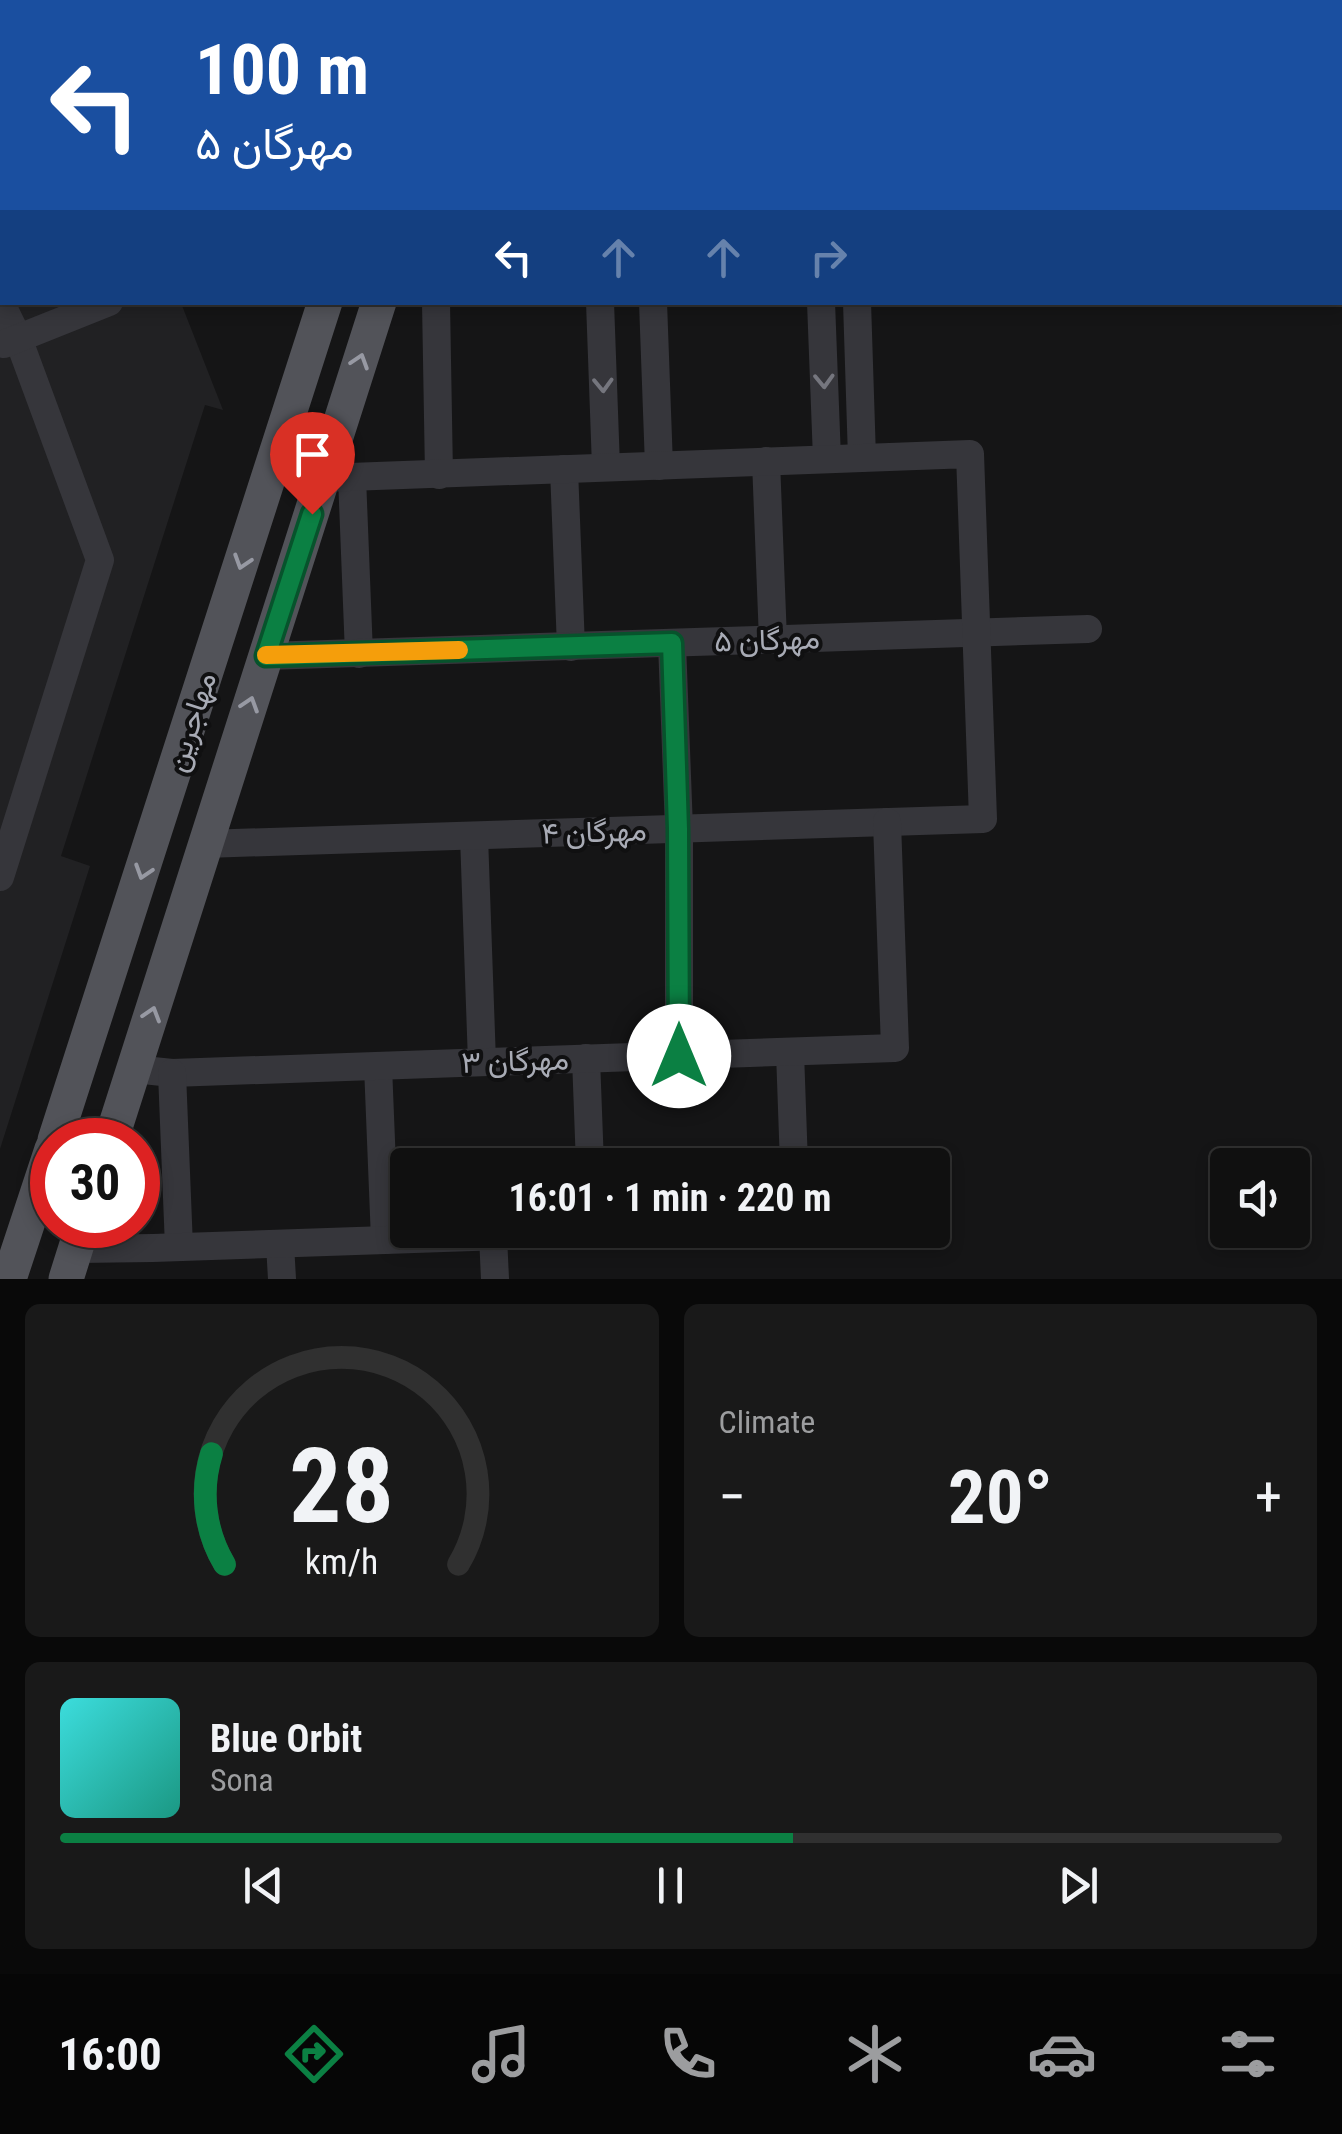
<!DOCTYPE html>
<html lang="en">
<head>
<meta charset="utf-8">
<style>
	body { margin:0; font-family:"Roboto Condensed",Vazirmatn,sans-serif; background:#191919; color:#f1f3f6; height:100vh; display:flex; flex-direction:column; font-size:38px; white-space:nowrap }
	* { box-sizing:border-box; margin:0 }
	p { font-size:32px; color:#9c9d9f }
	.icon { flex:none; width:55px; height:55px; fill:none; stroke:currentColor; stroke-width:2; stroke-linecap:round; stroke-linejoin:round }
	.map { position:relative; height:1279px; overflow:hidden }
	.sheet { display:flex; flex-direction:column; gap:25px; padding:25px; background:#090909; flex:1 }
	.sheet>* { flex:none }
	.hud { position:absolute; left:0px; top:0px; width:1342px; height:305px; box-shadow:0 5px 15px #0003,0 0 0 2px #303030; background:#1a4fa0; color:#fff; overflow:hidden }
	.controls { position:absolute; left:1210px; top:1148px; display:grid; gap:20px }
	.controls a { display:grid; place-items:center; width:100px; height:100px; border-radius:10px; background:#101010; box-shadow:0 5px 15px #0003,0 0 0 2px #303030; font-size:50px }
	.speed { position:absolute; left:30px; top:1118px; display:flex; gap:20px; font-size:50px; font-weight:700; text-align:center }
	.speed>* { display:grid; place-content:center; width:130px; height:130px; border-radius:50%; background:#101010; box-shadow:0 5px 15px #0003,0 0 0 2px #303030; line-height:1 }
	.speed .limit { border:15px solid #d22; background:#fff; color:#111 }
	.pin { position:absolute; display:grid; place-items:center; width:85px; height:85px; color:#fff; margin:-102px -42px; border-radius:50% 50% 50% 0; rotate:-45deg; box-shadow:0 0 10px #0007 }
	.pin .icon { rotate:45deg }
	.me { position:absolute; width:110px; margin:-55px; rotate:0deg; stroke-linejoin:round; filter:drop-shadow(0 0 8px #0008) }
	.turn { display:flex; align-items:center; gap:35px; height:210px; padding:0 30px; font-size:45px }
	.turn .icon { width:130px; height:130px; stroke-width:2.5 }
	.turn b { display:block; font-size:70px; line-height:85px }
	.lanes { display:flex; align-items:center; height:95px; padding:0 30px; background:#0003; justify-content:center; gap:50px; direction:ltr }
	.lanes .off { opacity:.35 }
	.big { font-size:75px; font-weight:700; line-height:1.1 }
	.sheet .widget { flex:1; display:flex; flex-direction:column; justify-content:center; gap:15px; min-width:0; padding:0 35px; border-radius:15px; background:#191919 }
	.sheet .dial { align-items:center; gap:0 }
	.dial svg { height:260px; overflow:visible; fill:none; stroke:#303030; stroke-width:7; stroke-linecap:round; text-anchor:middle }
	.dial text { fill:#f1f3f6; stroke:none }
	.song { display:flex; align-items:center; gap:30px }
	.cover { width:120px; height:120px; border-radius:15px; background:linear-gradient(135deg,hsl(180 70% 55%),hsl(170 70% 35%)) }
	.played { height:10px; border-radius:5px; background:linear-gradient(90deg,#0b8043 60%,#303030 60%) }
	.keys { display:flex; justify-content:space-around; direction:ltr }
	.heat { display:flex; justify-content:space-between; align-items:center; font-size:55px; direction:ltr }
	.sheet .tiles { flex:1; display:grid; gap:25px; grid-template-columns:1fr 1fr }
	.widget:last-child { grid-column:span 2 }
	.trip { position:absolute; left:390px; top:1148px; width:560px; height:100px; border-radius:10px; background:#101010; box-shadow:0 5px 15px #0003,0 0 0 2px #303030; font-weight:700; line-height:100px; text-align:center }
	.dock { display:flex; height:160px; justify-content:space-around; align-items:center; background:#060606; color:#9c9d9f }
	.dock .icon { width:70px; height:70px }
	.dock .current { color:#0b8043 }
	.dock b { font-size:45px; color:#f1f3f6 }
	.map>svg:first-child { display:block }
	.built { fill:#212123 }
	.lines { fill:none; stroke-linecap:round; stroke-linejoin:round }
	.minor { stroke:#36363b; stroke-width:28 }
	.major { stroke:#525359; stroke-width:35 }
	.oneway { stroke:#9799a3 }
	.oneway2 { stroke:#75767e }
	.route-casing { stroke:#07532c; stroke-width:25 }
	.route { stroke:#0b8043; stroke-width:18 }
	.slow { stroke:#f59e0b; stroke-width:18 }
	.labels { text-anchor:middle; stroke-width:8; stroke-linejoin:round; paint-order:stroke }
	.street-label { font-size:30px; fill:#a8abb5; stroke:#101011 }
</style>
</head>
<body>
<div class="map">
<svg width="1342" height="1279" viewBox="0 0 1342 1279">
	<rect width="100%" height="100%" fill="#151516"/>
	<!-- built -->
	<path class="built" d="M 0,194 L 2,194 L 2,302 L 181,303 L 223,410 L 205,405 L 61,856 L 90,866 L 0,1149 Z"/>
	<g class="lines">
		<!-- minor -->
		<g class="minor">
			<path d="M 543,0 L 544,2"/>
			<path d="M 696,0 L 696,2"/>
			<path d="M 743,0 L 743,2"/>
			<path d="M 905,0 L 905,2"/>
			<path d="M 957,0 L 957,2"/>
			<path d="M 131,2 L 131,0"/>
			<path d="M 0,301 L 18,338 L 100,560 L 0,877"/>
			<path d="M 436,302 L 439,475"/>
			<path d="M 600,302 L 606,467"/>
			<path d="M 653,302 L 659,466"/>
			<path d="M 821,302 L 827,459"/>
			<path d="M 857,302 L 862,458"/>
			<path d="M 4,344 L 109,302"/>
			<path d="M 766,461 L 773,640"/>
			<path d="M 564,469 L 571,647"/>
			<path d="M 352,477 L 359,654"/>
			<path d="M 672,643 L 679,829 L 679,1055"/>
			<path d="M 266,656 L 1088,629"/>
			<path d="M 474,836 L 482,1062"/>
			<path d="M 205,844 L 983,819 L 970,454 L 323,478"/>
			<path d="M 790,1052 L 794,1165"/>
			<path d="M 586,1058 L 590,1165"/>
			<path d="M 378,1066 L 385,1240"/>
			<path d="M 134,1069 L 172,1073 L 895,1048 L 887,822"/>
			<path d="M 172,1073 L 179,1247"/>
			<path d="M 493,1236 L 495,1279"/>
			<path d="M 280,1244 L 282,1279"/>
			<path d="M 76,1249 L 153,1248 L 676,1230"/>
		</g>
		<!-- major -->
		<g class="major">
			<path d="M 382,2 L 384,0"/>
			<path d="M 478,2 L 478,0"/>
			<path d="M 0,74 L 2,75"/>
			<path d="M 0,135 L 2,136"/>
			<path d="M 55,1140 L 325,302"/>
			<path d="M 111,1140 L 379,302"/>
			<path d="M 9,1279 L 52,1149"/>
			<path d="M 66,1279 L 83,1225"/>
		</g>
	</g>
	<!-- one-way arrows -->
	<defs><path id="oneway-chevron" d="M-2-3.5L2.5 0L-2 3.5" fill="none" stroke-width="1.6" stroke-linecap="round" stroke-linejoin="round" transform="scale(2.5)"/></defs>
	<g class="oneway">
		<use href="#oneway-chevron" transform="translate(360 361) rotate(-72)"/>
		<use href="#oneway-chevron" transform="translate(242 562) rotate(108)"/>
		<use href="#oneway-chevron" transform="translate(250 704) rotate(-72)"/>
		<use href="#oneway-chevron" transform="translate(143 872) rotate(108)"/>
		<use href="#oneway-chevron" transform="translate(152 1014) rotate(-73)"/>
	</g>
	<g class="oneway2">
		<use href="#oneway-chevron" transform="translate(824 381) rotate(88)"/>
		<use href="#oneway-chevron" transform="translate(603 385) rotate(88)"/>
	</g>
	<g class="lines">
		<defs>
			<path id="route" d="M 312,514 L 266,656 L 672,643 L 678,829 L 679,1056"/>
		</defs>
		<!-- route casing -->
		<use href="#route" class="route-casing"/>
		<!-- route -->
		<use href="#route" class="route"/>
		<!-- slow -->
		<path class="slow" d="M 266,655 L 459,650"/>
	</g>
	<g class="labels">
		<!-- street labels -->
		<g class="street-label">
			<text transform="translate(767 640) rotate(-2)" y="10">مهرگان ۵</text>
			<text transform="translate(191 722) rotate(-72)" y="10">مهاجرین</text>
			<text transform="translate(594 832) rotate(-2)" y="10">مهرگان ۴</text>
			<text transform="translate(515 1061) rotate(-2)" y="10">مهرگان ۳</text>
		</g>
	</g>
</svg>
<div class="controls">
<a><svg class="icon" aria-label="sound" viewBox="0 0 24 24"><path d="M4 9h4l5-4v14l-5-4H4zM17 9q2 3 0 6"/></svg></a>
</div>
<div class="speed"><div class="limit">30</div></div>
<div class="pin" style="left:312px;top:514px;background:#d93025"><svg class="icon" aria-label="arrive" viewBox="0 0 24 24"><path d="M6 21V4h12l-3 4 3 4H6"/></svg></div>
<svg class="me" style="left:679px;top:1056px" viewBox="-20 -20 40 40"><circle r="19" fill="#fff"/><path d="M0-13L10 11 0 6-10 11z" fill="#0b8043"/></svg>
<div class="trip">16:01 · 1 min · 220 m</div>
<div class="hud">
<div class="turn"><svg class="icon" aria-label="left" viewBox="0 0 24 24"><path d="M17 20v-9H6M10 6l-5 5 5 5"/></svg><div><b>100 m</b>مهرگان ۵</div></div>
<div class="lanes"><svg class="icon" aria-label="left" viewBox="0 0 24 24"><path d="M17 20v-9H6M10 6l-5 5 5 5"/></svg><svg class="icon off" aria-label="ahead" viewBox="0 0 24 24"><path d="M12 20V5M6 11l6-6 6 6"/></svg><svg class="icon off" aria-label="ahead" viewBox="0 0 24 24"><path d="M12 20V5M6 11l6-6 6 6"/></svg><svg class="icon off" aria-label="right" viewBox="0 0 24 24"><path d="M7 20v-9h11M14 6l5 5-5 5"/></svg></div>
</div>
</div>
<section class="sheet">
<div class="tiles">
<div class="widget dial"><svg viewBox="0 0 100 80">
<path d="M14 69A42 42 0 1 1 86 69"/>
<path d="M14 69A42 42 0 0 1 10 35" stroke="#0b8043"/>
<text x="50" y="56" font-size="32" font-weight="700">28</text>
<text x="50" y="72" font-size="11">km/h</text>
</svg></div>
<div class="widget"><p>Climate</p>
<div class="heat"><a>−</a><b class="big">20°</b><a>+</a></div>
</div>
<div class="widget">
<div class="song"><i class="cover"></i><div><b>Blue Orbit</b><p>Sona</p></div></div>
<div class="played"></div>
<div class="keys"><svg class="icon" aria-label="previous" viewBox="0 0 24 24"><path d="M18 5L8 12l10 7zM5 5v14"/></svg><svg class="icon" aria-label="pause" viewBox="0 0 24 24"><path d="M8 5v14M16 5v14"/></svg><svg class="icon" aria-label="next" viewBox="0 0 24 24"><path d="M6 5l10 7-10 7zM19 5v14"/></svg></div>
</div>
</div>
</section>
<nav class="dock">
<b>16:00</b>
<svg class="icon current" aria-label="directions" viewBox="0 0 24 24"><path d="M12 3l9 9-9 9-9-9zM9 14v-3h6M13 9l2 2-2 2"/></svg>
<svg class="icon" aria-label="music" viewBox="0 0 24 24"><path d="M9 18V5l10-2v13"/><circle cx="6" cy="18" r="3"/><circle cx="16" cy="16" r="3"/></svg>
<svg class="icon" aria-label="phone" viewBox="0 0 24 24"><path d="M5 4h4l2 5-3 2q2 4 5 5l2-3 5 2v4C11 20 4 13 5 4z"/></svg>
<svg class="icon" aria-label="climate" viewBox="0 0 24 24"><path d="M12 3v18M4 7l16 10M4 17L20 7"/></svg>
<svg class="icon" aria-label="car" viewBox="0 0 24 24"><path d="M5 17H2v-5l4-1 3-4h7l3 4 3 1v5h-3M9 17h6M6 11h13"/><circle cx="7" cy="17" r="2"/><circle cx="17" cy="17" r="2"/></svg>
<svg class="icon" aria-label="filters" viewBox="0 0 24 24"><path d="M4 7h16M4 17h16"/><circle cx="9" cy="7" r="2"/><circle cx="15" cy="17" r="2"/></svg>
</nav>
</body>
</html>
